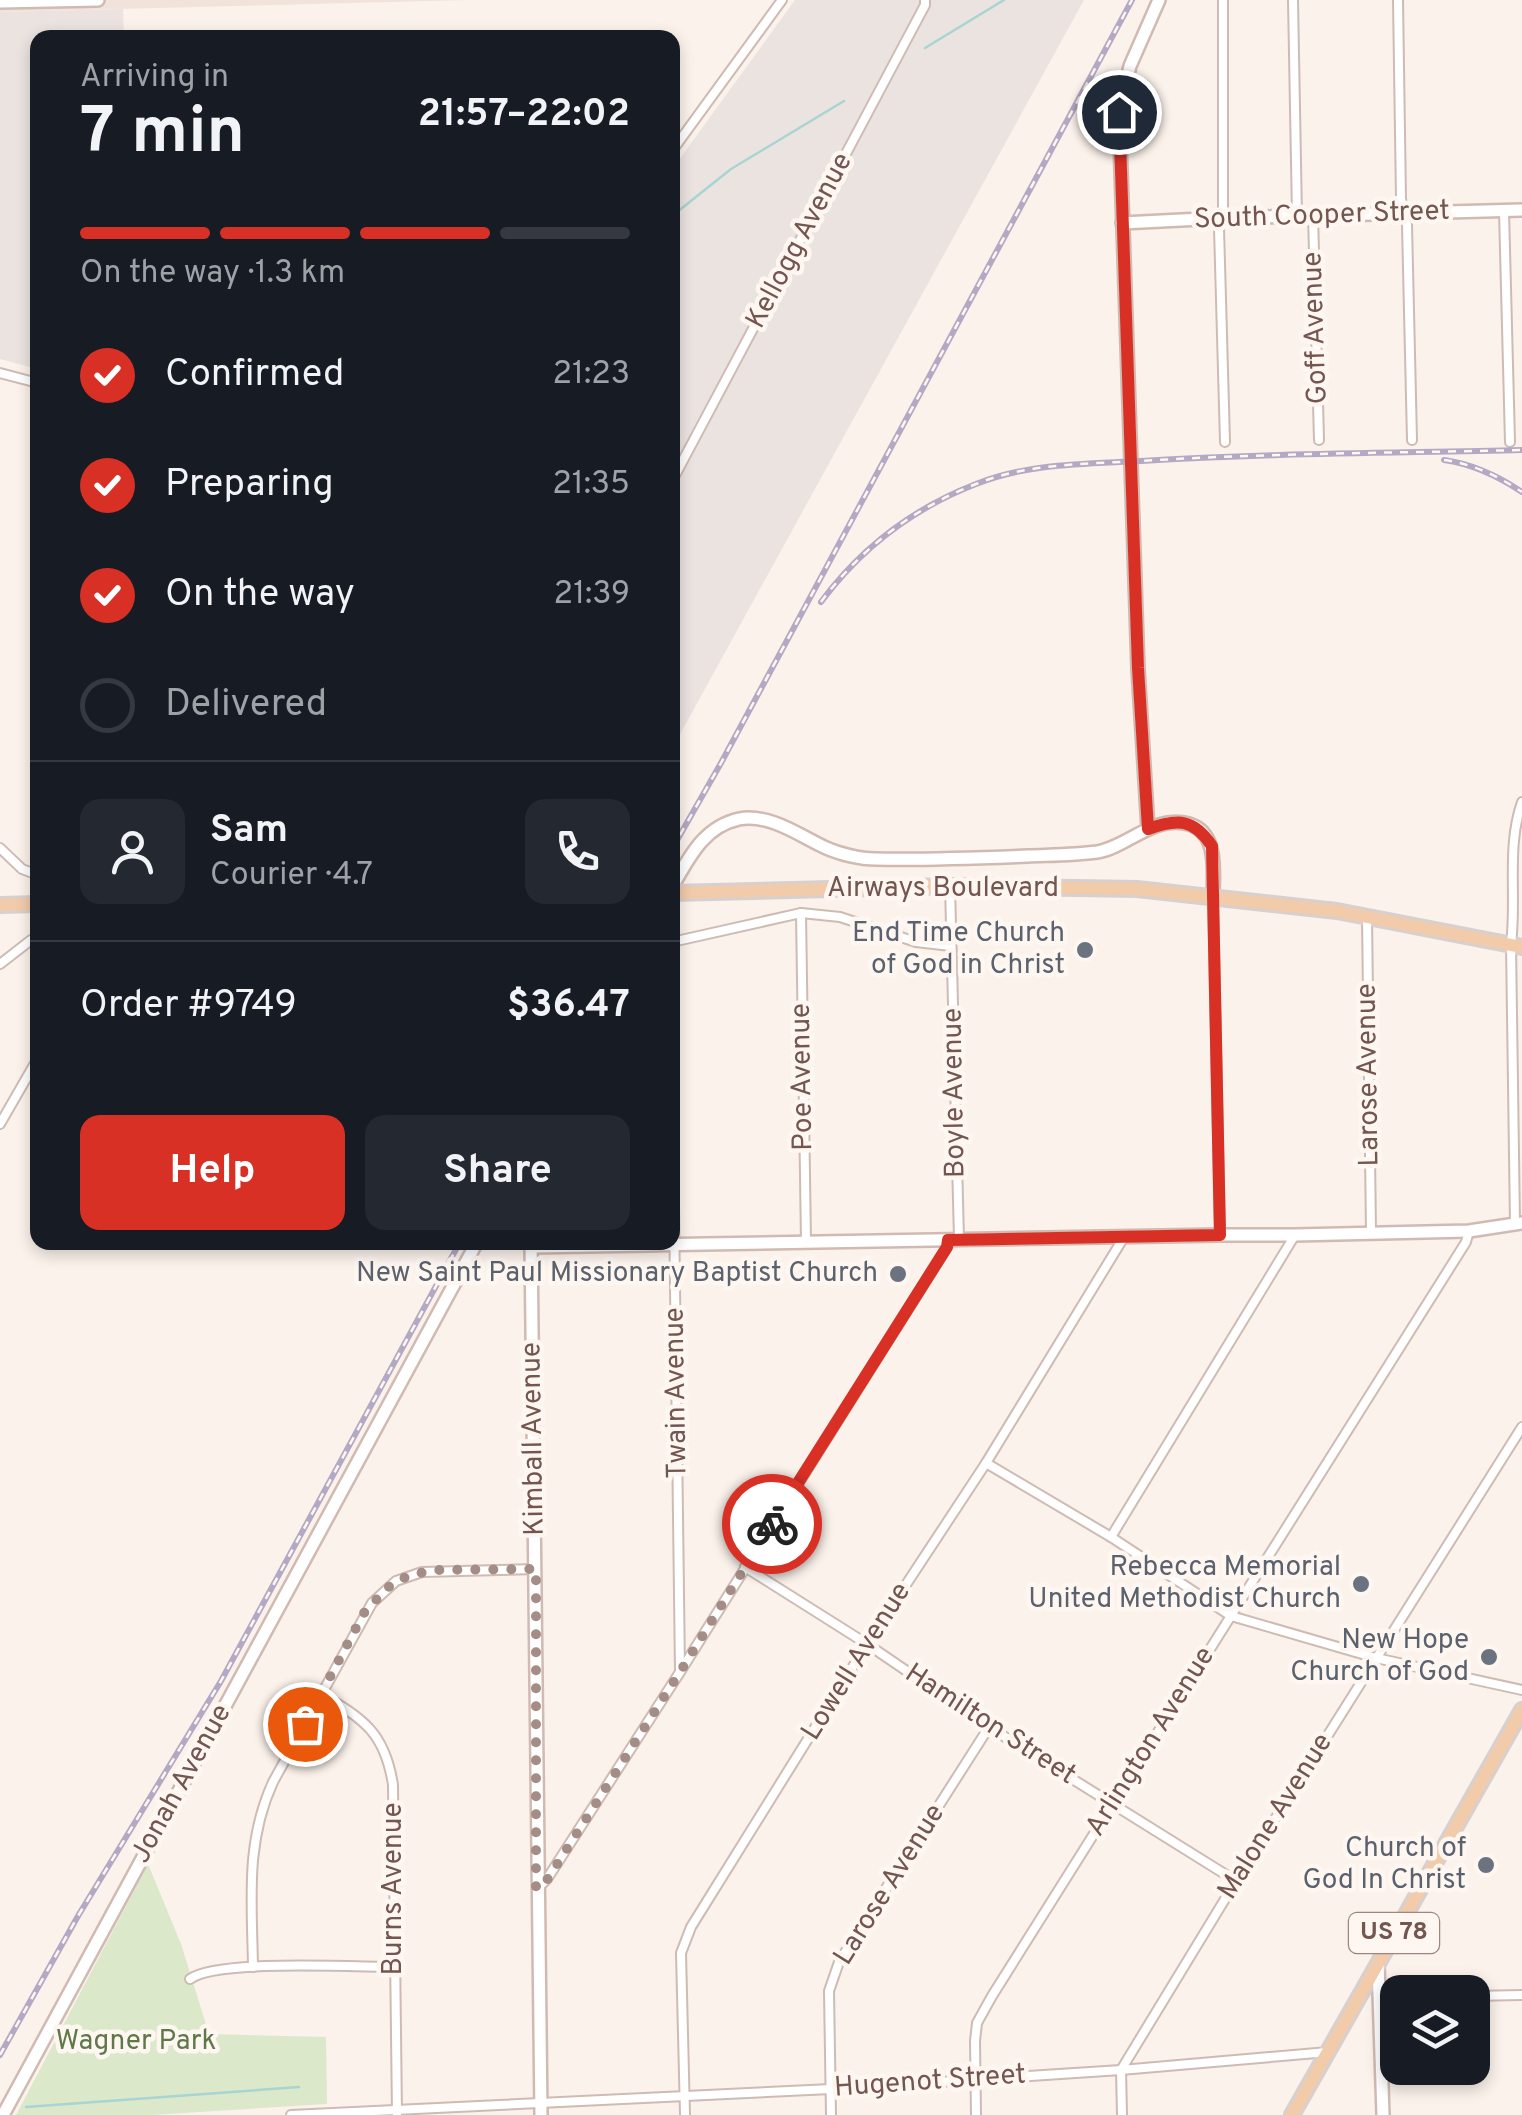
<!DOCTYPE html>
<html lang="en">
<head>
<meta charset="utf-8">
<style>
	:root { --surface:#171b24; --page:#242831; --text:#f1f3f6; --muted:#9ea1a6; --line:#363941; --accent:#d93025 }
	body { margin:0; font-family:Overpass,sans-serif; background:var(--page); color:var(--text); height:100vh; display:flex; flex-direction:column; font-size:38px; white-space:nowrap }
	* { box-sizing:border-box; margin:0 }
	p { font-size:32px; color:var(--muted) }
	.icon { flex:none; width:55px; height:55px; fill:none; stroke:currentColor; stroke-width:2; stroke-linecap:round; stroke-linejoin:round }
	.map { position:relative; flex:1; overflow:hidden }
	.details { position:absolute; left:30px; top:30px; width:650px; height:1220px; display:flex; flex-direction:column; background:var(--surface); border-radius:20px; box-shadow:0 5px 15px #0003 }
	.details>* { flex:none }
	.fabs { position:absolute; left:1380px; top:1975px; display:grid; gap:20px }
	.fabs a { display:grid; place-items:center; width:110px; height:110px; border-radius:20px; background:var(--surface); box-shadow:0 5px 15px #0003; font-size:50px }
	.pin { position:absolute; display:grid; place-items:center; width:85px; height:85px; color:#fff; margin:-42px; border:5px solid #fff; border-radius:50%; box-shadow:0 2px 10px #0007 }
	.courier { position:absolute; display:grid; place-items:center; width:100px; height:100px; margin:-50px; border:8px solid #d93025; border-radius:50%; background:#fff; color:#222; box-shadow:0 2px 12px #0007 }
	.headline em { font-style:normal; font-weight:700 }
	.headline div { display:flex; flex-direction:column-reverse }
	.headline { display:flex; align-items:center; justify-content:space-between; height:170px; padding:0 50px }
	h1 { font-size:65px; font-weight:700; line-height:75px }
	.bar { display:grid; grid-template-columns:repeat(4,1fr); gap:15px 10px; align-content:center; height:120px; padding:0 50px }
	.bar i { height:12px; border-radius:8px; background:var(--line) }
	.bar .current { background:var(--accent) }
	.bar p { grid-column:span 4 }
	.line { display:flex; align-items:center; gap:25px; padding:0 50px; border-top:2px solid var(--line) }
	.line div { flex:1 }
	.round { display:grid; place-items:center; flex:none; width:105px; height:105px; border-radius:20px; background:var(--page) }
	ol { padding:0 50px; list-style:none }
	li { display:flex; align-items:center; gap:30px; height:110px }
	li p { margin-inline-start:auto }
	li .icon { padding:10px; border-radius:50%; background:var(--accent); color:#fff; stroke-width:4 }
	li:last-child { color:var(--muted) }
	li i { width:55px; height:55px; border:5px solid var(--line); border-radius:50% }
	.primary-button { display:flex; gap:20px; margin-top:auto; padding:20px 50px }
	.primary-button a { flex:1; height:115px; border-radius:20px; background:var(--accent); color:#fff; font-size:40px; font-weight:700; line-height:115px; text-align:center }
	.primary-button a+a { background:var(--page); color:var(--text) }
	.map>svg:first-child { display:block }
</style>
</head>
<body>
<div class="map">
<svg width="1522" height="2115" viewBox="0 0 1522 2115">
	<rect width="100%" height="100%" fill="#fbf2eb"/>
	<path fill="#f2e3da" d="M0,0H467L0,12Z"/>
	<g fill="#ebe3e0">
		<path d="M795,0H1084L673,747V168Z"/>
		<path d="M123,9L124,37L38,38L37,369L0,359V12Z"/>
	</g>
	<path fill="#dbe8ca" d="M148,1864L181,1944L209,2034L326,2037L327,2104L152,2115H16Z"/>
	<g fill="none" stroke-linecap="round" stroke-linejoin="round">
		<g stroke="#a8d4d3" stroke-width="2.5">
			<path d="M925,48L1004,0"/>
			<path d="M672,216L731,169L844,101"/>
			<path d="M26,2107L299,2087"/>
		</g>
		<g stroke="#cebbb4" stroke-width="12">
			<g id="street">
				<path d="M1223,0V207L1219,228L1225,442"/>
				<path d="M1293,0L1297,216"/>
				<path d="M1398,0L1401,199L1407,225L1412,440"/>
				<path d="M672,151L782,0"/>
				<path d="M1504,211L1510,442"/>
				<path d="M1313,215L1319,440"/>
				<path d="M0,373L38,383"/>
				<path d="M672,481L925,5V0"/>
				<path d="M0,848L22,869L38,875"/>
				<path d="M950,886L959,1239"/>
				<path d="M1213,897L1220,1235"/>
				<path d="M801,913L806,1241"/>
				<path d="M1367,917L1371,1232"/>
				<path d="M672,942L801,913L840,917L916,942L951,946"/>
				<path d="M0,964L31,940L38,939"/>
				<path d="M672,1055L680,1670"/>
				<path d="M0,1124L38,1058"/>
				<path d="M1515,1224L1511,944C1517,898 1506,847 1522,802"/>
				<path d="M986,1463L1111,1537L1231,1616L1376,1658L1522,1690"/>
				<path d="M1111,1537L1295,1235"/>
				<path d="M745,1567L867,1644L989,1727L1236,1881"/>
				<path d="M321,1694C364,1719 385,1733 393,1785L397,2115"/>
				<path d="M540,1886L547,1879L680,1672L947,1247L949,1240"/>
				<path d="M253,1967C252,1901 245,1843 273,1782L372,1603L396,1581L422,1572L536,1569"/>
				<path d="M190,1979C216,1959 356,1967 395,1967"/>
				<path d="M1472,1996L1522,1995"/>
				<path d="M1380,1997H1398"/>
				<path d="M291,2115L831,2089L1121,2070L1328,2052"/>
				<path d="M685,2115L681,1953L691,1927L867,1644L986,1463L1124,1237"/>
				<path d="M831,2115L829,1991L839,1962L989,1727"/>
				<path d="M976,2115L975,2041L977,2023L992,1996L1466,1242L1469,1231"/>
				<path d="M1122,2115L1121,2070L1236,1881L1522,1427"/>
			</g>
		</g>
		<g stroke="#d1bab2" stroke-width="16">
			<g id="secondary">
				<path d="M0,2L98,0"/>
				<path d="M1122,223L1221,218L1522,210"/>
				<path d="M1148,829L1138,669L1119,112L1130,66L1159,0"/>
				<path d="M672,887C689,858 703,827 739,819C768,813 799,835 824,847C839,854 860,859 876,859C926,860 978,858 1028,856C1051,855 1074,855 1097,852C1128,847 1154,814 1189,824C1219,833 1213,872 1213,897"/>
				<path d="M531,1242L541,2115"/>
				<path d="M531,1247L1220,1235H1295L1469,1231L1522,1223"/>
				<path d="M1378,1963L1383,2115"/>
				<path d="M3,2115L477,1242"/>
			</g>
		</g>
		<g stroke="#d8d0ce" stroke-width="18">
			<g id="primary">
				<path d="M672,893L950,886L1137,889L1337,911L1522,947"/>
				<path d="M0,905L38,904"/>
				<path d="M1292,2115L1522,1710"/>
			</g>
		</g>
		<use href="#street" stroke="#fff" stroke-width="8"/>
		<use href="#secondary" stroke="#fff" stroke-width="11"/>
		<use href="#primary" stroke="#f2cbab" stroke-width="12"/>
		<g stroke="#b3a9c4" stroke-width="6">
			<g id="rail">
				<path d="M1444,460C1473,464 1498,476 1522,492"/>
				<path d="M821,602C861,548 914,508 976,484C1028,463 1087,464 1141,461C1268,453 1395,453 1522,450"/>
				<path d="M672,849L721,763L1132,0"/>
				<path d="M0,2055L78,1916L221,1681L460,1242"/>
			</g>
		</g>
		<use href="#rail" stroke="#fef7f1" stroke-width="2.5" stroke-dasharray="8" stroke-linecap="butt"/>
	</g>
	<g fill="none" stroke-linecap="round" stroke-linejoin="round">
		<path stroke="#a38d86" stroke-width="10" stroke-dasharray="0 18" d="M305,1724L364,1613L387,1588L409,1575L437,1570L536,1569V1889L547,1880L680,1672L772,1524"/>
		<path stroke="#d93025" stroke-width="12" d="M772,1524L947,1247L948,1240L1220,1235L1212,846C1194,819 1178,818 1148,829L1138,668L1119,112"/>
	</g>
	<g fill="#6b7280" stroke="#fef7f1" stroke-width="4">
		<circle cx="1085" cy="950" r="10"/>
		<circle cx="898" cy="1274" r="10"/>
		<circle cx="1361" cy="1584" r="10"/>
		<circle cx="1489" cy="1657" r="10"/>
		<circle cx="1486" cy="1865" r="10"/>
	</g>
	<g text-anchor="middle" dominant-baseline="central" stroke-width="9" stroke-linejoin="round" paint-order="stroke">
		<rect fill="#fef7f1" stroke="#9d8680" stroke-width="2.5" x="1349" y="1913" width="90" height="40" rx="8"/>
		<g font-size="25" font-weight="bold" fill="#745650">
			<text x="1394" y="1933">US 78</text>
		</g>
		<g font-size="28" fill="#745650" stroke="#fef7f1">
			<text transform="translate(1322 216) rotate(-2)">South Cooper Street</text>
			<text transform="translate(800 241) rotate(-62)">Kellogg Avenue</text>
			<text transform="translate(1316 328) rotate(-92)">Goff Avenue</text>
			<text x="943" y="889">Airways Boulevard</text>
			<text transform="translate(1369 1075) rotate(-91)">Larose Avenue</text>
			<text transform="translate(803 1077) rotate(-91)">Poe Avenue</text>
			<text transform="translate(955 1093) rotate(-91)">Boyle Avenue</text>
			<text transform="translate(677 1393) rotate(-91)">Twain Avenue</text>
			<text transform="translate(534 1439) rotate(-91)">Kimball Avenue</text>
			<text transform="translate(857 1662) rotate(-58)">Lowell Avenue</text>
			<text transform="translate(990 1725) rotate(33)">Hamilton Street</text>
			<text transform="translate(1151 1742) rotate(-58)">Arlington Avenue</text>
			<text transform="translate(182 1784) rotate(-61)">Jonah Avenue</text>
			<text transform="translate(1276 1817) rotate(-58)">Malone Avenue</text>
			<text transform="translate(890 1885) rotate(-58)">Larose Avenue</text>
			<text transform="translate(394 1889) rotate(-90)">Burns Avenue</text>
			<text transform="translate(930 2082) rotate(-4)">Hugenot Street</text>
		</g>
		<g font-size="28" fill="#5b616d" stroke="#fef7f1" text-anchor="end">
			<text x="1065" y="934">End Time Church<tspan x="1065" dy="32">of God in Christ</tspan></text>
			<text x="878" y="1274">New Saint Paul Missionary Baptist Church</text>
			<text x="1341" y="1568">Rebecca Memorial<tspan x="1341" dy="32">United Methodist Church</tspan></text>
			<text x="1469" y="1641">New Hope<tspan x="1469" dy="32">Church of God</tspan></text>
			<text x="1466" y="1849">Church of<tspan x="1466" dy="32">God In Christ</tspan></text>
		</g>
		<g font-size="28" fill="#5f7849" stroke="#fef7f1">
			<text x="136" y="2042">Wagner Park</text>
		</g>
	</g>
</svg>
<div class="fabs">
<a><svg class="icon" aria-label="layers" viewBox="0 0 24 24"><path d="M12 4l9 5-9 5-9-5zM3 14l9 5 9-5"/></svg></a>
</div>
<div class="pin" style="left:305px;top:1724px;background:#ea580c"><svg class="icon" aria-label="bag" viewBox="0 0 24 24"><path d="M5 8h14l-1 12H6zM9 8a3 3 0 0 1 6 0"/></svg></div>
<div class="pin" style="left:1119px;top:112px;background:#1f2937"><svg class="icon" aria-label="home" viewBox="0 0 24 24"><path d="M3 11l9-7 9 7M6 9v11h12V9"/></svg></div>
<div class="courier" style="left:772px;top:1524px"><svg class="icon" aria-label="bike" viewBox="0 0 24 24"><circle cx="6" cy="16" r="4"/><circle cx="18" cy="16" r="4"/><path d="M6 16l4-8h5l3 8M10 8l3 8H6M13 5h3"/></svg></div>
<section class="details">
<div class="headline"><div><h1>7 min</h1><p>Arriving in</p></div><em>21:57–22:02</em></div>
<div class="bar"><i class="current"></i><i class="current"></i><i class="current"></i><i></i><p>On the way · 1.3 km</p></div>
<ol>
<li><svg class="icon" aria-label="check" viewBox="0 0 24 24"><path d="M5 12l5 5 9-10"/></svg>Confirmed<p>21:23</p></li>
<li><svg class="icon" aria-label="check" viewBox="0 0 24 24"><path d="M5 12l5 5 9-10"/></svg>Preparing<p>21:35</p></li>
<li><svg class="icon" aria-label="check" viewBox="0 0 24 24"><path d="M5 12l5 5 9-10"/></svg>On the way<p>21:39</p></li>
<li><i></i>Delivered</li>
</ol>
<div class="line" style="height:180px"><a class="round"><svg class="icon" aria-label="person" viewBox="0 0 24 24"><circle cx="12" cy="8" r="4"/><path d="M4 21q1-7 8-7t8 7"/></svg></a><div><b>Sam</b><p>Courier · 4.7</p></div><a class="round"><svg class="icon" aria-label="phone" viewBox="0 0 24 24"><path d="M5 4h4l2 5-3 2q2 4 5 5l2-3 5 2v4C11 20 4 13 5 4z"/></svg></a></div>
<div class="line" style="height:130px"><div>Order #9749</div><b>$36.47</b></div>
<div class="primary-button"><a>Help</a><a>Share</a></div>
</section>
</div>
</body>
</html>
